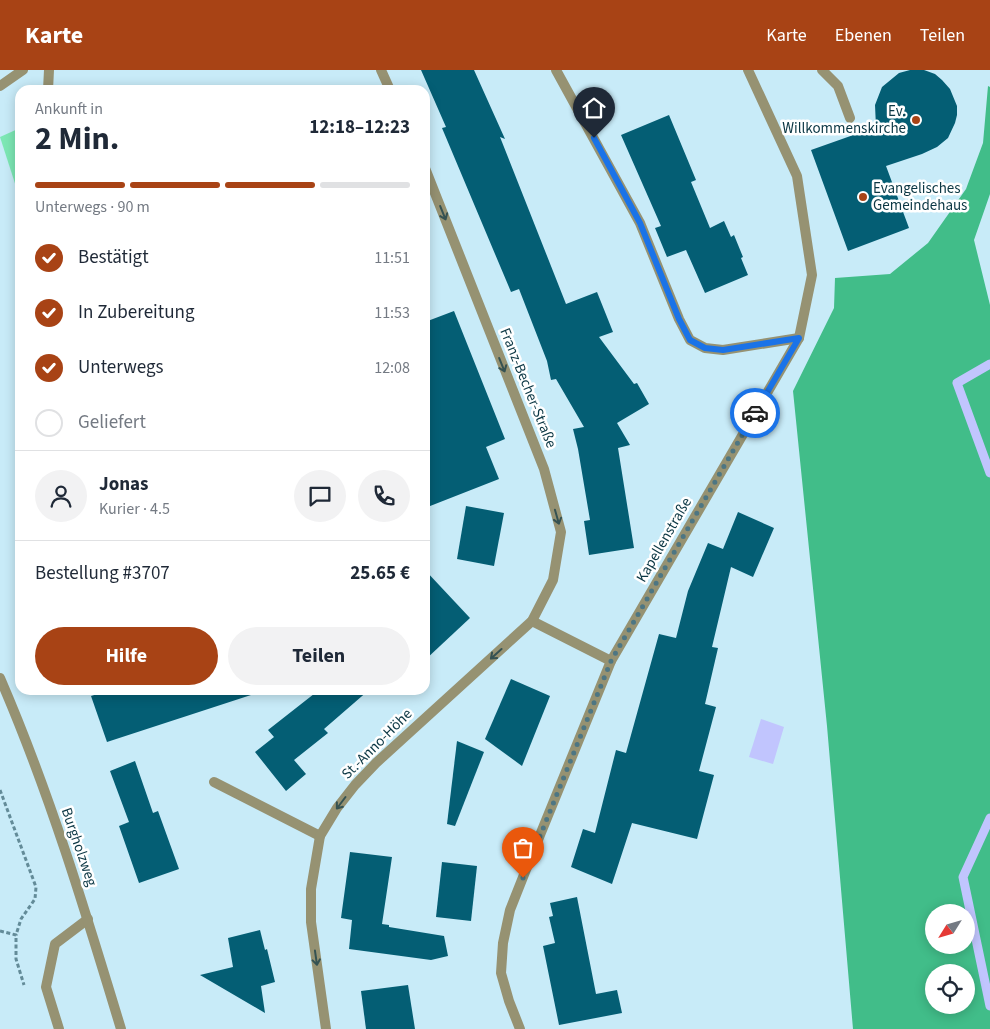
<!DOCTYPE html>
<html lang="de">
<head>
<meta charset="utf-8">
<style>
	:root { --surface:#fff; --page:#f2f2f3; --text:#1f2937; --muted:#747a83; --line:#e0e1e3; --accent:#a84315 }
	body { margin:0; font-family:"Source Sans 3",sans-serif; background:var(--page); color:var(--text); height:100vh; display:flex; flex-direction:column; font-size:19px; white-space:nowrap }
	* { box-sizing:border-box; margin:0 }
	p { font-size:16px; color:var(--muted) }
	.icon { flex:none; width:28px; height:28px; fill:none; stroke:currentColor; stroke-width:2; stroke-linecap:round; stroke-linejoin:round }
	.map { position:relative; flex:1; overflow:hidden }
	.sheet { position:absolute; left:15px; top:15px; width:415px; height:610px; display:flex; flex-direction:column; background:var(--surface); border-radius:15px; box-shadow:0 2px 12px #0003 }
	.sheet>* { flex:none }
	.needle { width:32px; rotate:233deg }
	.controls { position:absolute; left:925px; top:834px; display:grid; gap:10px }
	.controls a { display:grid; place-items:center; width:50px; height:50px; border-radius:50%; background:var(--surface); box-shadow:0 2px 12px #0003; font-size:25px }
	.pin { position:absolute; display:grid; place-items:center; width:42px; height:42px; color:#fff; margin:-51px -21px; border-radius:50% 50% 50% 0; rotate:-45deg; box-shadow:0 0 5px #0007 }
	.pin .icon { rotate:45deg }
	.courier { position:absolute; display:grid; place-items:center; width:50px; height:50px; margin:-25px; border:4px solid #1a73e8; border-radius:50%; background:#fff; color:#222; box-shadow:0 1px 6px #0007 }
	.summary em { font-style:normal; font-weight:700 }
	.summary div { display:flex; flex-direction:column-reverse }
	.summary { display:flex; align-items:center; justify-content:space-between; height:85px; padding:0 20px }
	h1 { font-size:32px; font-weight:700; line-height:38px }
	.bar { display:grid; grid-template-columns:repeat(4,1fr); gap:8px 5px; align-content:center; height:60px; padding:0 20px }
	.bar i { height:6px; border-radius:4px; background:var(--line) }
	.bar .on { background:var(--accent) }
	.bar p { grid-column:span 4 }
	.line { display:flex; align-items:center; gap:12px; padding:0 20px; border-top:1px solid var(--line) }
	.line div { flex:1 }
	.round { display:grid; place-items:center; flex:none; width:52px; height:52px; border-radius:26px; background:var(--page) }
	ol { padding:0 20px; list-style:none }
	li { display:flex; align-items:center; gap:15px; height:55px }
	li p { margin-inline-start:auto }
	li .icon { padding:5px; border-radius:50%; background:var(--accent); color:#fff; stroke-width:4 }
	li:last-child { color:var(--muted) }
	li i { width:28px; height:28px; border:2px solid var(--line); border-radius:50% }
	.primary-button { display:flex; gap:10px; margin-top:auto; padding:10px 20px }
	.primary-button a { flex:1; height:58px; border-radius:30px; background:var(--accent); color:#fff; font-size:20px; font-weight:700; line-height:58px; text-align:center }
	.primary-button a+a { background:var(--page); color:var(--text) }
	header { display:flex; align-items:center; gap:30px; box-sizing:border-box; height:70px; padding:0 25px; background:var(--accent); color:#fff }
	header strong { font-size:24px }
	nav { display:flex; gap:28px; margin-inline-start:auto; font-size:18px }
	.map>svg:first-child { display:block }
</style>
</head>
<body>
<header>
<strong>Karte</strong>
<nav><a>Karte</a><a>Ebenen</a><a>Teilen</a></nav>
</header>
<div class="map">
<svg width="990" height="959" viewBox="0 0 990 959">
	<rect width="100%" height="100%" fill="#c8ebf8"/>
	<path fill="#7ce7b4" d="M20,58V129L0,67Z"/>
	<path fill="#41bd89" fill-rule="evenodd" d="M988,16L990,17V124L974,170L990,235V959H853L827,656L793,321L834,238L835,208L890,204L928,173L966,119L983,73ZM934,842H966V875H934ZM934,902H966V935H934Z"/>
	<path fill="#c1c5fe" d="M761,649L784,657L773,694L749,687Z"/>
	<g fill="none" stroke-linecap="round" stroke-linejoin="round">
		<g stroke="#c1c5fe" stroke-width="9">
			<path d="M990,294L957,313L990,403"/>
			<path d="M990,748L963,807L990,936"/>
		</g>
	</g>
	<g fill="#045e74">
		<path d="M421,0H474L505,69L500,67L566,234L597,222L613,262L599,267L634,314L637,313L649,334L617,353L630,375L618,378L634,478L589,485L584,451L590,450L578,379L573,359L584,357L556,309L551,310L547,291L519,219L511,222L442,58L446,57Z"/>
		<path d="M910,0H924L935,4L942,10L950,19L957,36V45L955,53L948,68L937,77L922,84L886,96L909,158L848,181L811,80L876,57L875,35L882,17L899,3Z"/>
		<path d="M669,45L696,110L691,112L710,158L724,151L731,167L734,165L743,187L741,188L748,205L705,223L686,180L667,187L655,158L661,156L621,65Z"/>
		<path d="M454,241L505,369L486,377L499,409L425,438V252Z"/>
		<path d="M466,436L504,443L494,496L457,489Z"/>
		<path d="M738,442L774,458L753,507L731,497L712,577L718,578L705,634L716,637L699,701L714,705L697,769L632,753L612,814L571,797L583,759L595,763L616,680L626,683L659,564L676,568L688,521L708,473L723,479Z"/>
		<path d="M425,500L470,548L425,590Z"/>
		<path d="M511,609L550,626L522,696L485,669Z"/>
		<path d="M110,620H250L251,625L107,672L91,626Z"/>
		<path d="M319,620H369L324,659L328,663L294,690L306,704L286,721L255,682L274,667L268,660Z"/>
		<path d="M457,671L484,682L455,756L447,754Z"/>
		<path d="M135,691L153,743L158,741L179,799L139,813L119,756L129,752L110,701Z"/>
		<path d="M350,782L392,787L382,854L389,855V857L444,866L448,886L431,890L349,879L352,850L341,848Z"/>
		<path d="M442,792L477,796L471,851L436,847Z"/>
		<path d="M577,827L596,924L617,920L622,943L559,955L543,876L555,873L549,847L553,846L550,833Z"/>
		<path d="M260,860L265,880L267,879L275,912L261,916L265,943L200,905L233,897L228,868Z"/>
		<path d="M408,915L415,959H366L361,921Z"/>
	</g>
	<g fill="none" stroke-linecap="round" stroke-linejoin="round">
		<g stroke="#638b98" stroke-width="3" stroke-dasharray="4 2.5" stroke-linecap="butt">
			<path d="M0,720L36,817L35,829L21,849L16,865"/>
			<path d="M0,861L16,865V889L24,915"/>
		</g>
		<g stroke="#969272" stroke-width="10">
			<path d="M822,0L838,16L850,48"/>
			<path d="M48,20L49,0"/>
			<path d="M59,959L46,917L55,874L88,849"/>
		</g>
		<g stroke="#969272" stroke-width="10">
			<path d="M381,0L390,20"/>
			<path d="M556,0L640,153L679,249L690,270L705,278L723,280L799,268"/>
			<path d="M0,16L23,0"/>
			<path d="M532,551L611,591"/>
			<path d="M0,608C49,721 85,840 121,959"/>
			<path d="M214,712L320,766"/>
			<path d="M326,959L311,852V819L320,766L337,738L355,715L376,693L532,551L553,510L561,462L544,399L425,98"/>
			<path d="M520,959L509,931L501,903L503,873L510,840L529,792L611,591L799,268L812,205L797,106L748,0"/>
		</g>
	</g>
	<defs><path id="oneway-shaft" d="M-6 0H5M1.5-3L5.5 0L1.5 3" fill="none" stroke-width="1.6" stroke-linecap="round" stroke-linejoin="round" transform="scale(1.25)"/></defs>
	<g stroke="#355252">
		<use href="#oneway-shaft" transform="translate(443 143) rotate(68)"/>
		<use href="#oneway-shaft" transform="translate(502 295) rotate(68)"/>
		<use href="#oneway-shaft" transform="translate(557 447) rotate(74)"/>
		<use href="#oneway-shaft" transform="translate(496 584) rotate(138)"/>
		<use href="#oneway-shaft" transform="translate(341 733) rotate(127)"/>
		<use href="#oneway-shaft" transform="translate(316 888) rotate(82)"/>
	</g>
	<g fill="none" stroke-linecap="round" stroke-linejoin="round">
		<path stroke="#4d7683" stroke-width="5" stroke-dasharray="0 9" d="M523,808L611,591L755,343"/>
		<path stroke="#1a73e8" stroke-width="6" d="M594,68L640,153L679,249L690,270L705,278L723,280L799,268L755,343"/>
	</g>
	<g fill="#a84315" stroke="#fff" stroke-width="2">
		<circle cx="916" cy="50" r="5"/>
		<circle cx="863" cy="127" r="5"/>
	</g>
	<g text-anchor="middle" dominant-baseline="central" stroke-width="5" stroke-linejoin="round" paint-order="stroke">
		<g font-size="15" fill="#0b3744" stroke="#fff" text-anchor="end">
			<text x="906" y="41">Ev.<tspan x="906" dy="17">Willkommenskirche</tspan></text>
			<text x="873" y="118" text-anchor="start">Evangelisches<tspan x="873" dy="17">Gemeindehaus</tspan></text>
		</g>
		<g font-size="15" fill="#0b3744" stroke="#fff">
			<text transform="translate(528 318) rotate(68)">Franz-Becher-Straße</text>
			<text transform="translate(664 470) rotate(-60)">Kapellenstraße</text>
			<text transform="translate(377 674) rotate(-45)">St.-Anno-Höhe</text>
			<text transform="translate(79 777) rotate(71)">Burgholzweg</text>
		</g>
	</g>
</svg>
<div class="controls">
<a><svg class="needle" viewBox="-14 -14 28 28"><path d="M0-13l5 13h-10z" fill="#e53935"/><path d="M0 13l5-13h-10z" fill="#747a83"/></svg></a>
<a><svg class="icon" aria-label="locate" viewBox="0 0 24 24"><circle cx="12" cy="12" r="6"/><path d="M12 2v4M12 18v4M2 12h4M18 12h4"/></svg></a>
</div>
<div class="pin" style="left:523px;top:808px;background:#ea580c"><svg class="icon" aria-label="bag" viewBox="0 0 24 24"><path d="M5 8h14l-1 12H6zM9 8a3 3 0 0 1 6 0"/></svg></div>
<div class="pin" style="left:594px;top:68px;background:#1f2937"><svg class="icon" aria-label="home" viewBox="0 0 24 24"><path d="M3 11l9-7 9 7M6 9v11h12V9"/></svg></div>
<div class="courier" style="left:755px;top:343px"><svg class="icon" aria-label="car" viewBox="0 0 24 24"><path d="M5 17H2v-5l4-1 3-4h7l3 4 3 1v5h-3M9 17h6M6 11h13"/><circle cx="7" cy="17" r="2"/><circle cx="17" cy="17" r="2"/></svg></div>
<section class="sheet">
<div class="summary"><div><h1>2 Min.</h1><p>Ankunft in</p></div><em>12:18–12:23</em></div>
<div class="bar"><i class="on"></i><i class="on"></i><i class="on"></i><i></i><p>Unterwegs · 90 m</p></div>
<ol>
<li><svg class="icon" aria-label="check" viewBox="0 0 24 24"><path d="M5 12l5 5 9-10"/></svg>Bestätigt<p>11:51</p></li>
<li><svg class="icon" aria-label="check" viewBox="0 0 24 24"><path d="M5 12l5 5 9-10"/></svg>In Zubereitung<p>11:53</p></li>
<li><svg class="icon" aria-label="check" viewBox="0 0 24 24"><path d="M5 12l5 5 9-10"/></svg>Unterwegs<p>12:08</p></li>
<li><i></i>Geliefert</li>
</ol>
<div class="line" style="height:90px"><a class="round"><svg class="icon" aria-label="person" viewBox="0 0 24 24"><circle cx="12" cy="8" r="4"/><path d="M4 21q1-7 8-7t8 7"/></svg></a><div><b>Jonas</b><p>Kurier · 4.5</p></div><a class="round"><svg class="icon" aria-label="chat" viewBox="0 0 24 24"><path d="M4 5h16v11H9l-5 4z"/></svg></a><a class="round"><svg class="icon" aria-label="phone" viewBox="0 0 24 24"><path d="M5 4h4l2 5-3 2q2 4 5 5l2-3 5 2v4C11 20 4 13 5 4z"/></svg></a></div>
<div class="line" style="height:65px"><div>Bestellung #3707</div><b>25.65 €</b></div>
<div class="primary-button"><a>Hilfe</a><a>Teilen</a></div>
</section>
</div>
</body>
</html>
